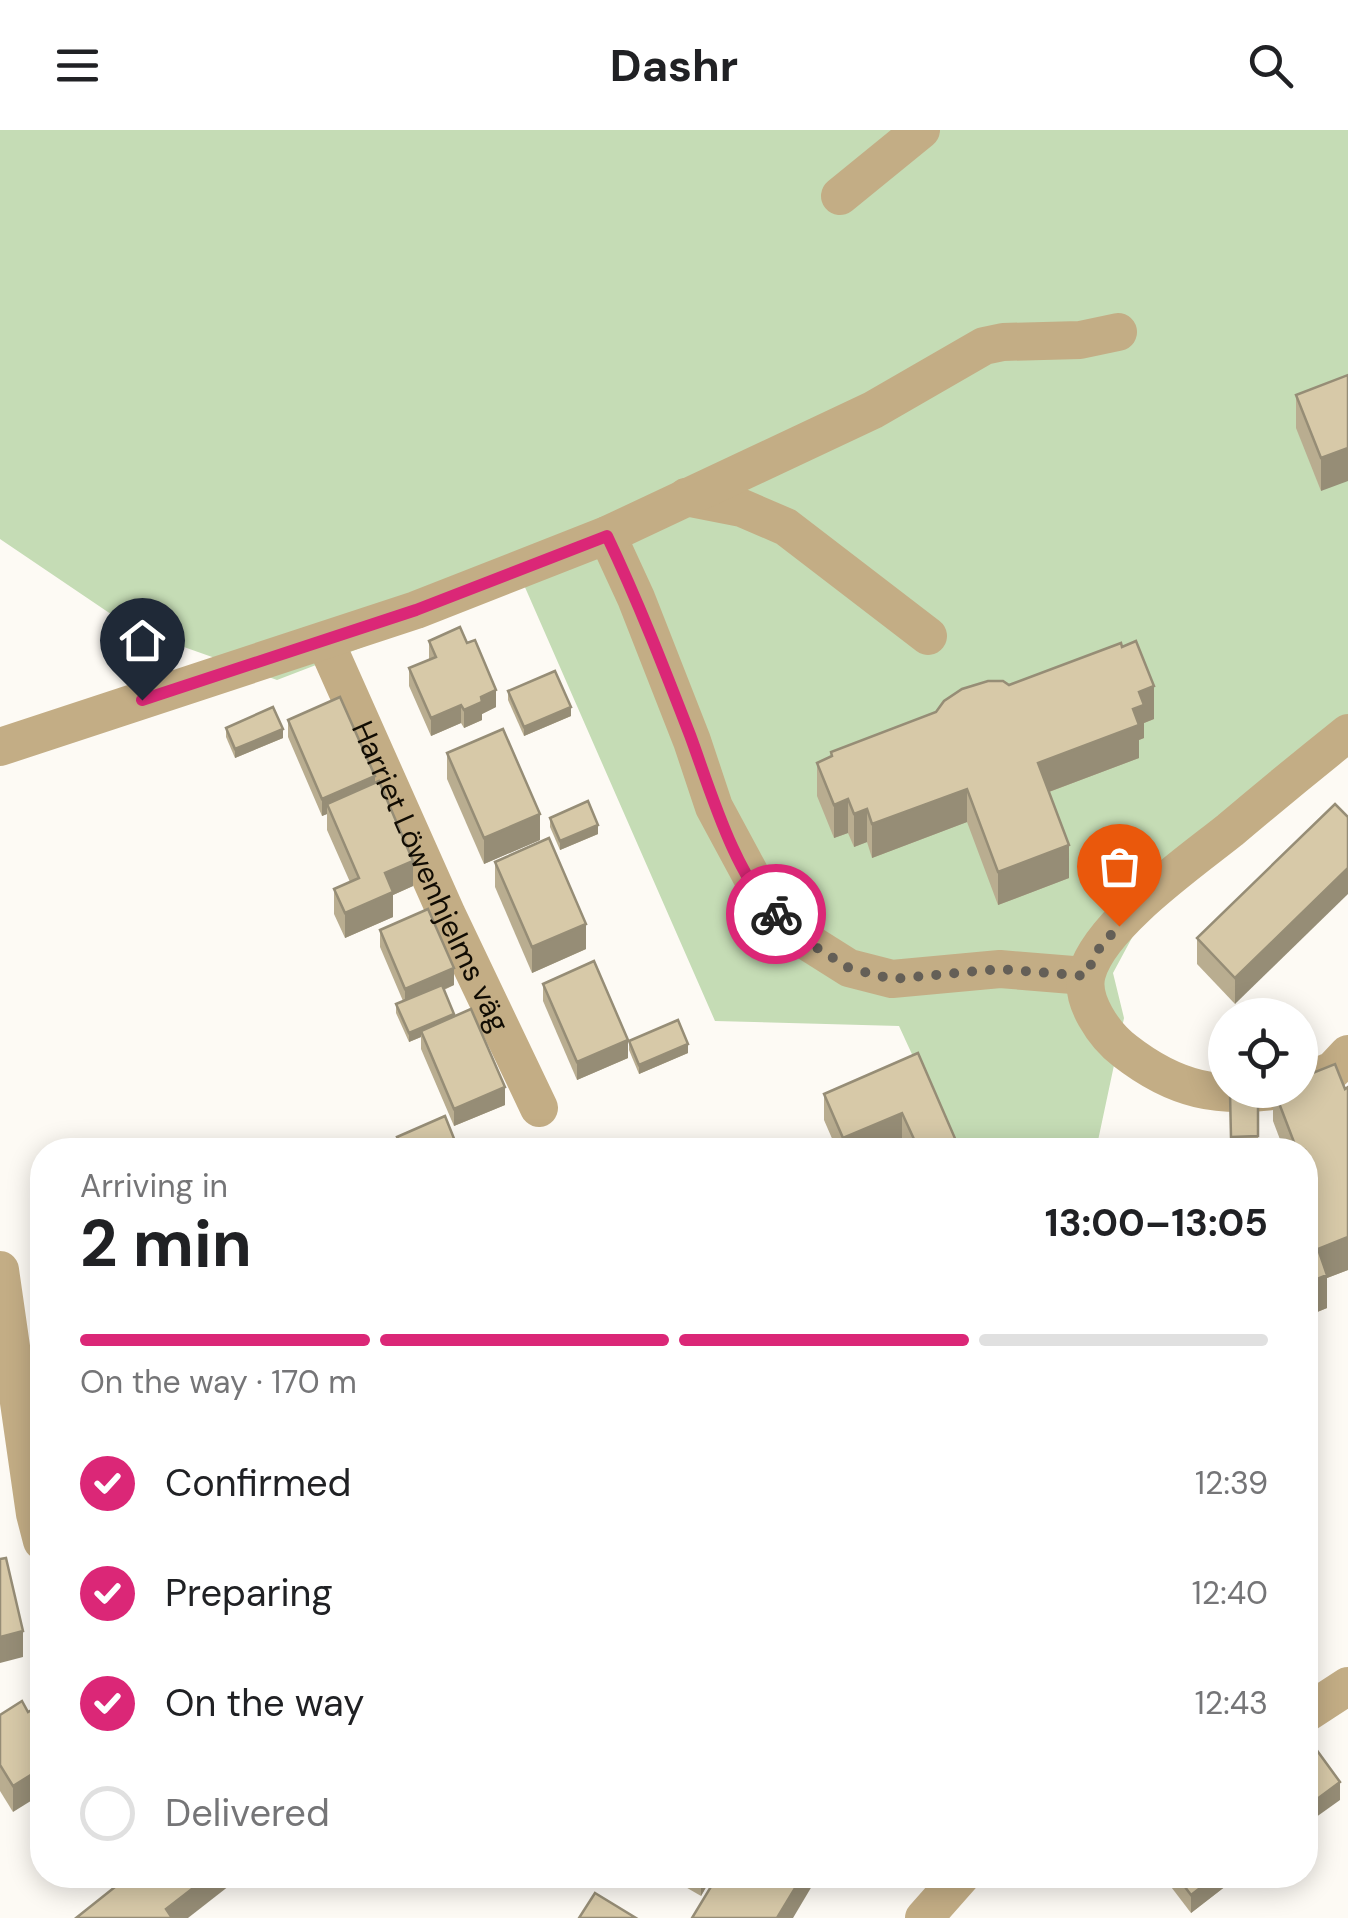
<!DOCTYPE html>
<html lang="en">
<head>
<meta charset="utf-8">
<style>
	:root { --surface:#fff; --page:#f2f2f2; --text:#202124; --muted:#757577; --line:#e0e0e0; --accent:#db2777 }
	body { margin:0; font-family:"DM Sans",sans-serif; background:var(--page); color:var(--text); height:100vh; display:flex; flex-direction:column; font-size:38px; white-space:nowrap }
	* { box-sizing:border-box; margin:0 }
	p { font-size:32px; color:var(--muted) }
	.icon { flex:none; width:55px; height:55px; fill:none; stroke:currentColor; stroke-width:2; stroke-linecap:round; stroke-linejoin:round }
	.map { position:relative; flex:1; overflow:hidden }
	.side { position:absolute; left:30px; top:1008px; width:1288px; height:750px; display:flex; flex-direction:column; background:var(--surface); border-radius:40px; box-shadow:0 5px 25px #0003 }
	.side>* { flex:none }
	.controls { position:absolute; left:1208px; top:868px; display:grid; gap:20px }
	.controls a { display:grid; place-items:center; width:110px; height:110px; border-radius:50%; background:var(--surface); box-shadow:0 5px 25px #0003; font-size:50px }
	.pin { position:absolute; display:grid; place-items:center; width:85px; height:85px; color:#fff; margin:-102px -42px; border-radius:50% 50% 50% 0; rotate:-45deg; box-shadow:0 0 10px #0007 }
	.pin .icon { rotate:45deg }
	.courier { position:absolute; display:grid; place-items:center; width:100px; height:100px; margin:-50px; border:8px solid #db2777; border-radius:50%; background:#fff; color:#222; box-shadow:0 2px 12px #0007 }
	.summary em { font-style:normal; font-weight:700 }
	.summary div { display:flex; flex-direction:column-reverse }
	.summary { display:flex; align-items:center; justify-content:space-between; height:170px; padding:0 50px }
	h1 { font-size:65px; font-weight:700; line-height:75px }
	.bar { display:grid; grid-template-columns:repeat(4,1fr); gap:15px 10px; align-content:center; height:120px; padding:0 50px }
	.bar i { height:12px; border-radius:8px; background:var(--line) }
	.bar .active { background:var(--accent) }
	.bar p { grid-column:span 4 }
	ol { padding:0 50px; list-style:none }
	li { display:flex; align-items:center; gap:30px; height:110px }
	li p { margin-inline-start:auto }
	li .icon { padding:10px; border-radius:50%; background:var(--accent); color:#fff; stroke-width:4 }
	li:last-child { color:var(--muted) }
	li i { width:55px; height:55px; border:5px solid var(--line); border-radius:50% }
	header { display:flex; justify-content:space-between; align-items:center; height:130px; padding:0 50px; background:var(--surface); font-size:45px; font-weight:700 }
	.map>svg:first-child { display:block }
</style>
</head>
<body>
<header><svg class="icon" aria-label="menu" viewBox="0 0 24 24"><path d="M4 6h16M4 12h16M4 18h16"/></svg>Dashr<svg class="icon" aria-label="search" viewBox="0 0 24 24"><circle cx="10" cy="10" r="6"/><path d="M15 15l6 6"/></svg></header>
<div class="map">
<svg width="1348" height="1788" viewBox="0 0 1348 1788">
	<rect width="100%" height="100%" fill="#fdfaf4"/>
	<path fill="#c5dcb5" d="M0,0H1348V625L1141,791L1113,843L1124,888L1096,1020H956L899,896L715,891L524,455L277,550L133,499L0,409Z"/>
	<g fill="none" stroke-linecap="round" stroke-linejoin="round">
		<g stroke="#c3ad85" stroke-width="38">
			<path d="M840,66L921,0"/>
			<path d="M686,367L742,378L786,397L928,506"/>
			<path d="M607,405L636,468L692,611L714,677L769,779L803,809L849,838L892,849L1000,839L1085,846"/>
			<path id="s1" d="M325,511L447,785L539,978"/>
			<path d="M0,617L416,480L607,405L873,280L984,216L1003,212L1080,210L1118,202"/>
			<path d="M1300,954L1333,940L1348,924"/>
			<path d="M1280,960C1218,969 1175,960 1125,921C1105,906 1079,870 1087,843C1101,794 1190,732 1230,700C1269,667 1308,635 1348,603"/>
			<path d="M0,1140L35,1384L42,1411"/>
			<path d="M1305,1584L1348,1556"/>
			<path d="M924,1788L962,1745"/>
		</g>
	</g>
	<g fill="#b9ad90">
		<path d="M1348,245L1321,361L1296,298V265Z"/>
		<path d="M429,511L496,577L482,584V590L464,598L461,593L431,606L409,556V538L429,530Z"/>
		<path d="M1009,555L1154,589L1144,593V608L1139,610V628L1049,662L1069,748L998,775L967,692L872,728L867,712L854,717L848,703L834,708L817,666V633L831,627V622Z"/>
		<path d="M508,561L571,586L524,606L508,570Z"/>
		<path d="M288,590L375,653L413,756L393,765V787L345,808L334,784V759L350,752L327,700V684L322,686L288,607Z"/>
		<path d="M226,598L283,608L235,628L226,607Z"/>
		<path d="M447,623L540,710L484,734L447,649Z"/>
		<path d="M1335,674L1235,874L1197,834V808Z"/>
		<path d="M550,688L598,704L560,720L550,697Z"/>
		<path d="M495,732L586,819L532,843L495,757Z"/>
		<path d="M380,800L454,855L444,860L454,886L505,975L454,996L421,919V907L409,912L396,883V874L403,871L380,817Z"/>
		<path d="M543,854L628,928L577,950L543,871Z"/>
		<path d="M629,911L688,923L639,944L629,920Z"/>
		<path d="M918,923L957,1020H908L902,1008L876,1020H837L824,990V964Z"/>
		<path d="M1348,957V1140L1327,1148V1178L1305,1187V1020H1284L1273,991V960Z"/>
		<path d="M1230,963H1258V1015L1231,1016Z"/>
		<path d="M28,1582L13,1682L0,1661V1585Z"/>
		<path d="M665,1745H713L701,1766Z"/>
		<path d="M1162,1745H1240L1191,1783Z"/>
	</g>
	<g fill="#968d76">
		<path d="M1348,318V351L1321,361V328Z"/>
		<path d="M1154,556V589L1144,593V608L1139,610V628L1038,666V633L1133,579L1139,562Z"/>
		<path d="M496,560V577L482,584V590L464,598V580L481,567Z"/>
		<path d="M461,575V593L431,606V588Z"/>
		<path d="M571,577V586L524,606V597Z"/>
		<path d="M283,599V608L235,628V619Z"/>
		<path d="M375,646V664L327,674V684L322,686V669Z"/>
		<path d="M967,659V692L872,728V694Z"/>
		<path d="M848,669V703L834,708V675Z"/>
		<path d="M867,679V712L854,717V684Z"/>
		<path d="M540,684V710L484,734V708Z"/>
		<path d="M598,695V704L560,720V711Z"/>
		<path d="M1069,715V748L998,775V742Z"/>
		<path d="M413,731V756L393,765V787L345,808V783L385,743Z"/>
		<path d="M1348,738V764L1235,874V848Z"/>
		<path d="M586,794V819L532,843V817Z"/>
		<path d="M454,838V855L405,876V859Z"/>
		<path d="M454,884V893L421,901V907L409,912V903Z"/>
		<path d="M628,910V928L577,950V932Z"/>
		<path d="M688,914V923L639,944V935Z"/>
		<path d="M505,957V975L454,996V979Z"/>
		<path d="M902,983V1008L876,1020H843V1008Z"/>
		<path d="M455,1011V1019L434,1020Z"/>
		<path d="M957,1013V1020H940Z"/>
		<path d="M1348,1107V1140L1327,1148V1178L1305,1187V1154L1318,1119Z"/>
		<path d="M23,1501V1527L0,1533V1507Z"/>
		<path d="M42,1638V1664L13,1682V1656Z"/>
		<path d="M1340,1652V1670L1305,1695V1678Z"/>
		<path d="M210,1745H243L188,1788H166V1779Z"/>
		<path d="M701,1745H713L701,1766Z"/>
		<path d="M803,1745H815V1751L793,1788H777Z"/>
		<path d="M1217,1745H1240L1191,1783V1765Z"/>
	</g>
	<g fill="#d7c9a8" stroke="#968d76" stroke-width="2.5">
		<path d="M1348,245V318L1321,328L1296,265Z"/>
		<path d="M460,497L467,513L475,510L496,560L481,567L482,572L464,580L461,575L431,588L409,538L436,527L429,511Z"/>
		<path d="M1136,511L1154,556L1139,562L1144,575L1133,579L1139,595L1038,633L1069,715L998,742L967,659L872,694L867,679L854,684L848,669L834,675L817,633L832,626L831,622L936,582L944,571L962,559L988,551H1003L1009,555L1121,513L1122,517Z"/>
		<path d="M555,541L571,577L524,597L508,561Z"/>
		<path d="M340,567L375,646L322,669L288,590Z"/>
		<path d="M273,577L283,599L235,619L226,598Z"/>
		<path d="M503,599L540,684L484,708L447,623Z"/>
		<path d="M379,651L413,731L385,743L393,762L345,783L334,759L359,748L327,674Z"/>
		<path d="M588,671L598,695L560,711L550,688Z"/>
		<path d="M1335,674L1348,687V738L1235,848L1197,808Z"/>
		<path d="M549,708L586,794L532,817L495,732Z"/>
		<path d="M428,779L454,838L405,859L380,800Z"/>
		<path d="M594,831L628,910L577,932L543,854Z"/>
		<path d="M442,855L454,884L409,903L396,874Z"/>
		<path d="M471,879L505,957L454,979L421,901Z"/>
		<path d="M678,890L688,914L639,935L629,911Z"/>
		<path d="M918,923L957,1013L940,1020H919L902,983L843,1008L824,964Z"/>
		<path d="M1335,934L1345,959L1348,957V1107L1318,1119L1327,1145L1305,1154V1046L1306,1045L1305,1041V1020H1297L1274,960H1300V948Z"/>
		<path d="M1230,963H1258V1006L1231,1007Z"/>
		<path d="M445,986L455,1011L434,1020H403L397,1007Z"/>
		<path d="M6,1428L23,1501L0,1507V1429Z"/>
		<path d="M22,1571L28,1582L42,1574V1638L13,1656L0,1635V1585Z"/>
		<path d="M1305,1604L1340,1652L1305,1678Z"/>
		<path d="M130,1745H210L166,1779L172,1788H76Z"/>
		<path d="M718,1745H803L777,1788H692Z"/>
		<path d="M1176,1745H1217L1191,1765Z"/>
		<path d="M595,1763L636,1788H579Z"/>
	</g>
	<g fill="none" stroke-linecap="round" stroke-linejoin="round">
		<path stroke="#645f57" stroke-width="10" stroke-dasharray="0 18" d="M776,784L803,809L849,838L892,849L1000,839L1085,846L1100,817L1119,796"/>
		<path stroke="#db2777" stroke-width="12" d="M142,570L416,480L607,406C638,471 664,538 690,605C709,656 735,747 776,784"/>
	</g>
	<g text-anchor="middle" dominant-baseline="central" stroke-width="10" stroke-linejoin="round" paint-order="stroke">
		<g font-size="30" fill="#110c03" stroke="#fff">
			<text stroke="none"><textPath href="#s1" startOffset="258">Harriet Löwenhjelms väg</textPath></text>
		</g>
	</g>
</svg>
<div class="controls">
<a><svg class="icon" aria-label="locate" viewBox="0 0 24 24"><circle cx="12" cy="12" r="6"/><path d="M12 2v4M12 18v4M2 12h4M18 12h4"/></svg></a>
</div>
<div class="pin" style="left:1119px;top:796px;background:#ea580c"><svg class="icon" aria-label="bag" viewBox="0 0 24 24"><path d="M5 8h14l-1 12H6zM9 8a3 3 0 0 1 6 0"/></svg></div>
<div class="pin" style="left:142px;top:570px;background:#1f2937"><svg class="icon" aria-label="home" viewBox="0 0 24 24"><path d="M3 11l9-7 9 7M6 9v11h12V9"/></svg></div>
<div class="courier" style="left:776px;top:784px"><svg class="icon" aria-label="bike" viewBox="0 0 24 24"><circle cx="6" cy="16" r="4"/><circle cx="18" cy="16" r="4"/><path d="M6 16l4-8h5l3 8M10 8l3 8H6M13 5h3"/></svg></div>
<section class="side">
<div class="summary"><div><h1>2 min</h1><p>Arriving in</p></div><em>13:00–13:05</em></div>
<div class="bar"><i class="active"></i><i class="active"></i><i class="active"></i><i></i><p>On the way · 170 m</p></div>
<ol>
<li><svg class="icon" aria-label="check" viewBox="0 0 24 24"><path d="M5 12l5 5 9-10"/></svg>Confirmed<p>12:39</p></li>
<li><svg class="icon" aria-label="check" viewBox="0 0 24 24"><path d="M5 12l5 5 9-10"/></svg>Preparing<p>12:40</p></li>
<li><svg class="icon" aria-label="check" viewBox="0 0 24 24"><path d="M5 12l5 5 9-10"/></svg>On the way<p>12:43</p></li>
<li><i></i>Delivered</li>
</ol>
</section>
</div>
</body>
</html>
